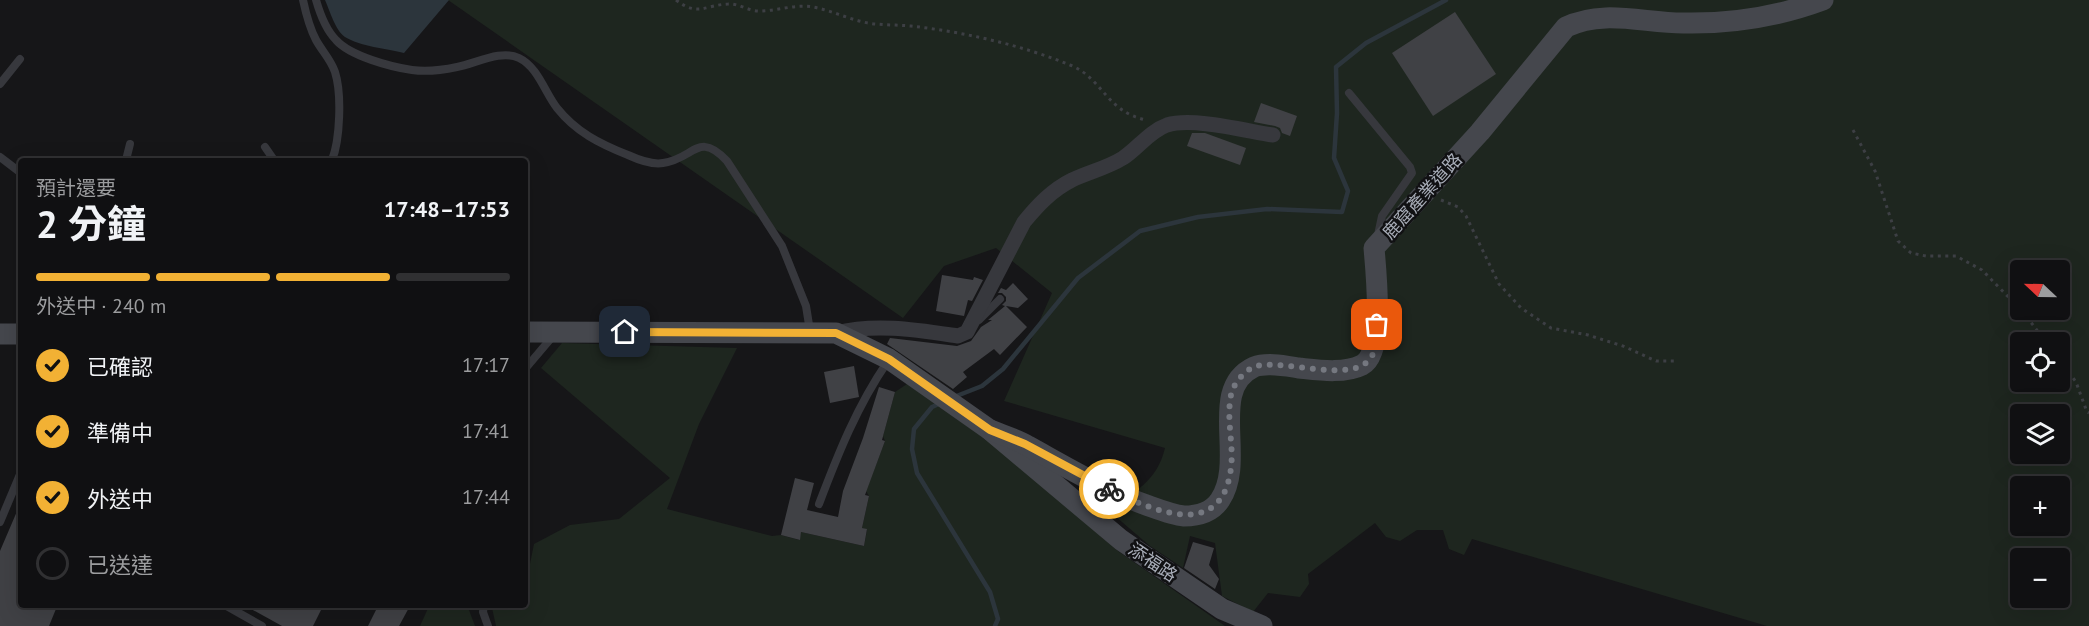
<!DOCTYPE html>
<html lang="zh-TW">
<head>
<meta charset="utf-8">
<style>
	:root { --surface:#101012; --page:#1e1e20; --text:#f1f3f6; --muted:#9c9d9f; --line:#303032; --accent:#f2b134 }
	body { margin:0; font-family:"PT Sans","Noto Sans TC",sans-serif; background:var(--page); color:var(--text); height:100vh; display:flex; flex-direction:column; font-size:22px; white-space:nowrap }
	* { box-sizing:border-box; margin:0 }
	p { font-size:20px; color:var(--muted) }
	.icon { flex:none; width:33px; height:33px; fill:none; stroke:currentColor; stroke-width:2; stroke-linecap:round; stroke-linejoin:round }
	.map { position:relative; flex:1; overflow:hidden }
	.side { position:absolute; left:18px; top:158px; width:510px; height:450px; display:flex; flex-direction:column; background:var(--surface); border-radius:6px; box-shadow:0 6px 24px #0002,0 0 0 2px var(--line) }
	.side>* { flex:none }
	.needle { width:39px; rotate:292deg }
	.fabs { position:absolute; left:2010px; top:260px; display:grid; gap:12px }
	.fabs a { display:grid; place-items:center; width:60px; height:60px; border-radius:6px; background:var(--surface); box-shadow:0 6px 24px #0002,0 0 0 2px var(--line); font-size:30px }
	.pin { position:absolute; display:grid; place-items:center; width:51px; height:51px; color:#fff; margin:-26px; border-radius:12px; box-shadow:0 3px 9px #0006 }
	.courier { position:absolute; display:grid; place-items:center; width:60px; height:60px; margin:-30px; border:4px solid #f2b134; border-radius:50%; background:#fff; color:#222; box-shadow:0 2px 8px #0007 }
	.summary em { font-style:normal; font-weight:700 }
	.summary div { display:flex; flex-direction:column-reverse }
	.summary { display:flex; align-items:center; justify-content:space-between; height:102px; padding:0 18px }
	h1 { font-size:39px; font-weight:700; line-height:45px }
	.bar { display:grid; grid-template-columns:repeat(4,1fr); gap:9px 6px; align-content:center; height:72px; padding:0 18px }
	.bar i { height:8px; border-radius:4px; background:var(--line) }
	.bar .current { background:var(--accent) }
	.bar p { grid-column:span 4 }
	ol { padding:0 18px; list-style:none }
	li { display:flex; align-items:center; gap:18px; height:66px }
	li p { margin-inline-start:auto }
	li .icon { padding:6px; border-radius:50%; background:var(--accent); color:#111; stroke-width:4 }
	li:last-child { color:var(--muted) }
	li i { width:33px; height:33px; border:3px solid var(--line); border-radius:50% }
	.map>svg:first-child { display:block }
</style>
</head>
<body>
<div class="map">
<svg width="2089" height="626" viewBox="0 0 2089 626">
	<rect width="100%" height="100%" fill="#161618"/>
	<g fill="#1e261f" fill-rule="evenodd">
		<path d="M448,0H2089V626H1767L1472,539L1464,555L1449,549L1443,530H1417L1400,541L1386,537L1375,523L1308,574L1309,584L1300,597L1268,593L1253,612L1222,596L1215,543L1190,536L1183,568L1150,546L1108,510C1134,492 1157,482 1165,448L1004,401L1052,293L996,248L944,266L903,318ZM2020,270H2060V309H2020ZM2020,342H2060V381H2020ZM2020,414H2060V453H2020ZM2020,486H2060V525H2020ZM2020,558H2060V597H2020Z"/>
		<path d="M562,343L737,348L699,424L667,509L772,536L781,535L799,540L801,532L864,546L867,530L862,528L869,496L866,491L885,441L883,436L895,392L907,384L997,447L1118,551L1225,626H496L492,608L494,605L525,604V573L529,569L534,544L570,525L619,519L670,478L541,368Z"/>
		<path d="M430,604L467,605L475,626H420Z"/>
	</g>
	<path fill="#2c353c" d="M325,0H449L404,53C388,49 359,46 345,37C335,30 330,11 325,0Z"/>
	<g fill="none" stroke-linecap="round" stroke-linejoin="round">
		<g stroke="#2c353c" stroke-width="4.5">
			<path d="M954,397L982,386L1003,369L1078,278L1140,231L1198,217L1267,209L1342,212L1348,191L1334,158L1337,113L1336,67L1366,43L1446,0"/>
			<path d="M941,403L932,407L914,429L912,449L917,473L990,592L998,619L995,626"/>
		</g>
	</g>
	<g fill="#404145">
		<path d="M1455,12L1496,74L1433,116L1392,53Z"/>
		<path d="M1261,103L1297,116L1290,136L1282,133L1280,128L1275,126L1254,122Z"/>
		<path d="M1192,133H1205L1246,148L1240,165L1187,146Z"/>
		<path d="M942,275L973,280L974,277L983,280L972,301L968,300L964,316L936,311Z"/>
		<path d="M1013,283L1028,299L1018,308L1006,306L1027,327L1000,355L994,349L963,372L967,377L953,389L887,344L890,338L957,346L971,341L981,327L992,320H988L1005,306L1002,305L1006,301V297L1002,293H998L1001,288L1006,290Z"/>
		<path d="M854,366L859,397L830,403L824,372Z"/>
		<path d="M879,387L895,392L882,440L885,441L865,495L869,496L862,528L867,529L864,546L801,532L800,540L781,535L795,478L814,483L807,510L838,517L843,491L863,438Z"/>
		<path d="M21,502V604H58L49,626H0V551Z"/>
		<path d="M1193,542L1214,548L1209,565L1219,579L1215,589L1184,568Z"/>
		<path d="M242,604H324L313,626H282Z"/>
		<path d="M379,604H411L399,626H368Z"/>
	</g>
	<g fill="none" stroke-linecap="round" stroke-linejoin="round">
		<g stroke="#3d3f44" stroke-width="3" stroke-dasharray="3 4.5" stroke-linecap="butt">
			<path d="M676,0C698,17 705,5 728,4C738,3 748,11 759,11C777,11 795,4 813,7C834,11 854,22 875,24C887,25 899,25 911,26C964,32 1021,45 1070,65C1103,78 1105,111 1146,120"/>
			<path d="M1853,130L1875,171L1898,241L1911,253L1926,256H1956L1982,270L2023,312L2046,342"/>
			<path d="M1441,200L1458,207L1466,216L1499,284L1521,308L1551,328L1588,335L1623,346L1656,361H1675"/>
			<path d="M2060,360L2076,382L2087,412L2089,413"/>
		</g>
		<g stroke="#37383d" stroke-width="8">
			<path d="M303,0C306,14 309,27 316,40C322,51 331,60 335,72C342,94 340,140 332,160"/>
			<path d="M316,0C320,14 326,30 336,40C350,56 391,67 412,70C426,72 443,70 457,67C475,64 501,49 519,58C538,67 545,93 557,108C576,132 600,144 628,155C639,160 652,165 663,163C694,159 698,130 727,161L782,246L806,306L810,331"/>
			<path d="M0,84L20,59"/>
			<path d="M1349,93L1410,167L1412,173L1382,216L1378,235"/>
			<path d="M265,147L274,160"/>
			<path d="M0,157L21,173"/>
			<path d="M126,160L130,144"/>
			<path d="M979,320L1000,299"/>
			<path d="M525,369L553,336"/>
			<path d="M819,504C838,454 857,406 888,361"/>
			<path d="M0,522L21,472"/>
			<path d="M223,604L262,626"/>
			<path d="M484,604L483,612L488,626"/>
		</g>
		<path stroke="#37383d" stroke-width="15" d="M836,333C876,323 917,330 958,336L967,332L1024,222C1038,205 1052,190 1072,180C1089,172 1107,168 1123,158C1138,148 1150,131 1167,125C1193,117 1246,131 1273,135"/>
		<g stroke="#45474d" stroke-width="21">
			<path d="M525,332L836,333L889,359L990,430L1121,540L1222,609L1262,626"/>
			<path d="M0,334H21"/>
			<path d="M990,430C1002,435 1016,439 1028,446C1068,468 1106,491 1149,506C1160,510 1173,515 1184,516C1198,516 1212,512 1220,500C1247,460 1207,389 1254,367C1267,362 1286,366 1299,368C1318,370 1344,374 1362,365C1385,354 1376,272 1374,248L1480,132L1566,27C1604,9 1643,23 1683,23C1730,24 1780,16 1823,0"/>
		</g>
	</g>
	<g fill="none" stroke-linecap="round" stroke-linejoin="round">
		<path stroke="#757880" stroke-width="6" stroke-dasharray="0 10.8" d="M1109,489C1153,511 1222,542 1231,468C1234,444 1226,420 1231,395C1233,384 1245,369 1257,366C1284,359 1349,383 1369,360C1377,351 1377,337 1377,325"/>
		<path stroke="#f2b134" stroke-width="8" d="M625,332L836,333L889,359L990,430L1025,444L1109,489"/>
	</g>
	<g text-anchor="middle" dominant-baseline="central" stroke-width="5" stroke-linejoin="round" paint-order="stroke">
		<g font-size="18" fill="#a8adb8" stroke="#111113">
			<text transform="translate(1422 196) rotate(-48)">鹿窟產業道路</text>
			<text transform="translate(1153 562) rotate(34)">添福路</text>
		</g>
	</g>
</svg>
<div class="fabs">
<a><svg class="needle" viewBox="-14 -14 28 28"><path d="M0-13l5 13h-10z" fill="#e53935"/><path d="M0 13l5-13h-10z" fill="#9c9d9f"/></svg></a>
<a><svg class="icon" aria-label="locate" viewBox="0 0 24 24"><circle cx="12" cy="12" r="6"/><path d="M12 2v4M12 18v4M2 12h4M18 12h4"/></svg></a>
<a><svg class="icon" aria-label="layers" viewBox="0 0 24 24"><path d="M12 4l9 5-9 5-9-5zM3 14l9 5 9-5"/></svg></a>
<a>+</a>
<a>−</a>
</div>
<div class="pin" style="left:1377px;top:325px;background:#ea580c"><svg class="icon" aria-label="bag" viewBox="0 0 24 24"><path d="M5 8h14l-1 12H6zM9 8a3 3 0 0 1 6 0"/></svg></div>
<div class="pin" style="left:625px;top:332px;background:#1f2937"><svg class="icon" aria-label="home" viewBox="0 0 24 24"><path d="M3 11l9-7 9 7M6 9v11h12V9"/></svg></div>
<div class="courier" style="left:1109px;top:489px"><svg class="icon" aria-label="bike" viewBox="0 0 24 24"><circle cx="6" cy="16" r="4"/><circle cx="18" cy="16" r="4"/><path d="M6 16l4-8h5l3 8M10 8l3 8H6M13 5h3"/></svg></div>
<section class="side">
<div class="summary"><div><h1>2 分鐘</h1><p>預計還要</p></div><em>17:48–17:53</em></div>
<div class="bar"><i class="current"></i><i class="current"></i><i class="current"></i><i></i><p>外送中 · 240 m</p></div>
<ol>
<li><svg class="icon" aria-label="check" viewBox="0 0 24 24"><path d="M5 12l5 5 9-10"/></svg>已確認<p>17:17</p></li>
<li><svg class="icon" aria-label="check" viewBox="0 0 24 24"><path d="M5 12l5 5 9-10"/></svg>準備中<p>17:41</p></li>
<li><svg class="icon" aria-label="check" viewBox="0 0 24 24"><path d="M5 12l5 5 9-10"/></svg>外送中<p>17:44</p></li>
<li><i></i>已送達</li>
</ol>
</section>
</div>
</body>
</html>
